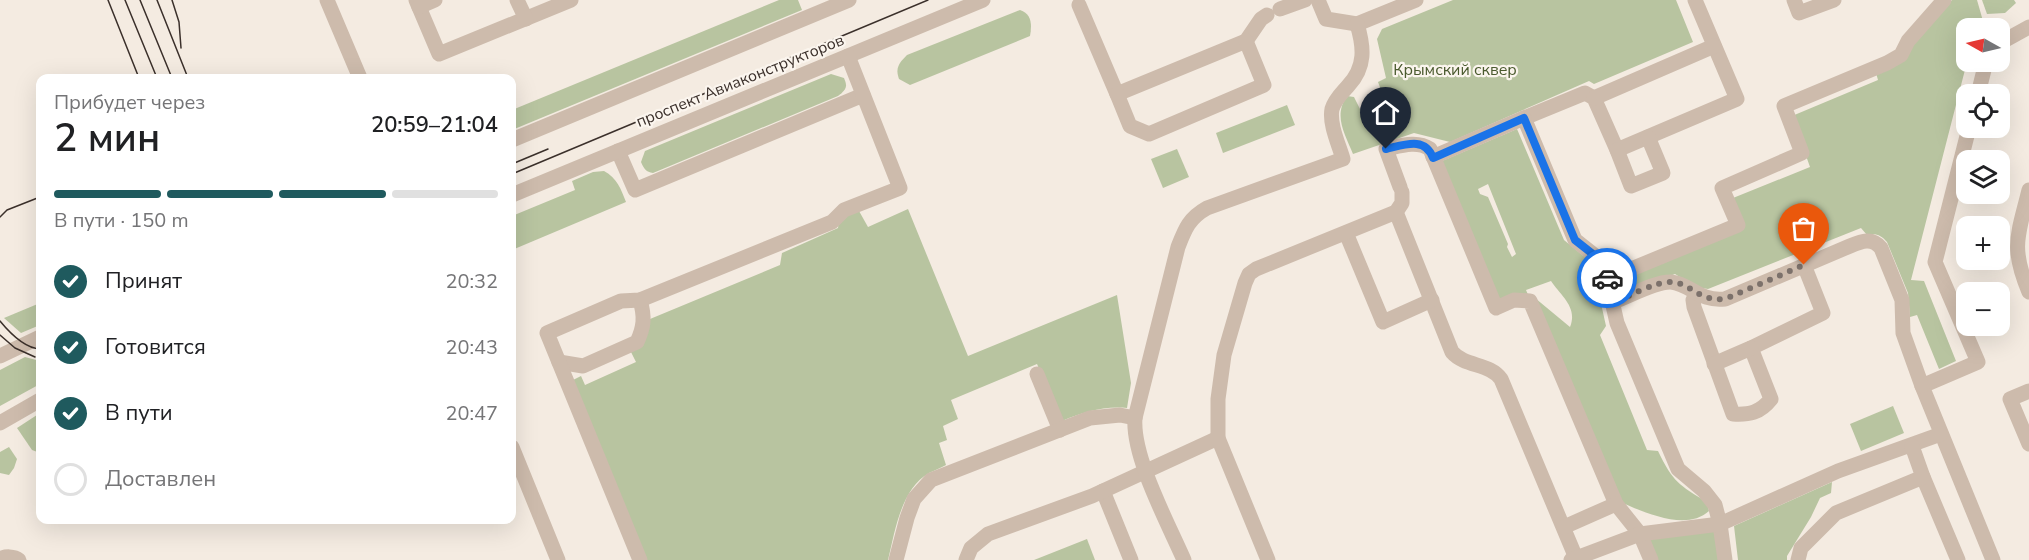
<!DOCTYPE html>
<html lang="ru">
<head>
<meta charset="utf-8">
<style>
	:root { --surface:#fff; --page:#f6f6f6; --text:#202124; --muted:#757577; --line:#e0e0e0; --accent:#1f5a5e }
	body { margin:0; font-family:"Nunito Sans",sans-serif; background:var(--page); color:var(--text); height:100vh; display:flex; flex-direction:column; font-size:22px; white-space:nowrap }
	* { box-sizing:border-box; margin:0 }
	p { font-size:20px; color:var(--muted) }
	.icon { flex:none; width:33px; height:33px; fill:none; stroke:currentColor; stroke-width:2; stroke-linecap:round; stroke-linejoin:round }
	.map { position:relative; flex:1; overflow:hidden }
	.drawer { position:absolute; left:36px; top:74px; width:480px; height:450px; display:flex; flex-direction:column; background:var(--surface); border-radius:12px; box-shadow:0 6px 24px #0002 }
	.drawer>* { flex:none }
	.needle { width:39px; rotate:278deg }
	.controls { position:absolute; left:1956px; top:18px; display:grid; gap:12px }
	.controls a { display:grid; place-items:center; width:54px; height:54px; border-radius:12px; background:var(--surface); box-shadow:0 6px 24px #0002; font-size:30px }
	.pin { position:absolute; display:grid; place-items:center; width:51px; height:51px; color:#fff; margin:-62px -26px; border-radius:50% 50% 50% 0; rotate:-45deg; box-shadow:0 0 6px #0007 }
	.pin .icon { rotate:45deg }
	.courier { position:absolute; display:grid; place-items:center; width:60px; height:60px; margin:-30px; border:4px solid #1a73e8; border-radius:50%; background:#fff; color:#222; box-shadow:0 2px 8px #0007 }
	.summary em { font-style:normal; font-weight:600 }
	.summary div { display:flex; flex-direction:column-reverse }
	.summary { display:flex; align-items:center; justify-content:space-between; height:102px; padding:0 18px }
	h1 { font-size:39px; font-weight:600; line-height:45px }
	.bar { display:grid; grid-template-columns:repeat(4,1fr); gap:9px 6px; align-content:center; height:72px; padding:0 18px }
	.bar i { height:8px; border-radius:4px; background:var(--line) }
	.bar .current { background:var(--accent) }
	.bar p { grid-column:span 4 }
	ol { padding:0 18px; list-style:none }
	li { display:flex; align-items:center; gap:18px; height:66px }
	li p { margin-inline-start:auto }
	li .icon { padding:6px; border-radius:50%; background:var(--accent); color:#fff; stroke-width:4 }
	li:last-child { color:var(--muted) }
	li i { width:33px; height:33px; border:3px solid var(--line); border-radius:50% }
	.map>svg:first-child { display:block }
</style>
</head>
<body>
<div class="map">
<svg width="2029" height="560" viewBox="0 0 2029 560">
	<rect width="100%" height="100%" fill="#f4ebe1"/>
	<g fill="#b8c4a0" fill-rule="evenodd">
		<path d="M779,0H798L802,10L512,130V110Z"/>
		<path d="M1453,0H1676L1693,42L1594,84L1589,81L1450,142L1414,133L1353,154C1345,134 1333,116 1347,96L1354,97L1360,109L1384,98L1378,82L1386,78L1377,39L1382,29Z"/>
		<path d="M1952,0H1977L1985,28H1966L1967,62L1911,280L1924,281L1956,361L1939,369L1917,315L1910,317L1908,293L1887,242C1881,235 1876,233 1867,235L1861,228L1708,289L1696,287L1675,274L1623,293L1617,280L1745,227L1733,198L1810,167L1792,116L1878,80L1876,73L1910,45Z"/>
		<path d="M1982,0H2014L2016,3L2005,13L1987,14Z"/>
		<path d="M1020,10C1032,14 1032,25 1030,36L910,85L899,79C895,68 899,63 907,55Z"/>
		<path d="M831,74L844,78C848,87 846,90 838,96L653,173C646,172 644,169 641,162L645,151Z"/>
		<path d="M1287,105L1295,125L1223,153L1216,133Z"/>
		<path d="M1517,129L1564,240L1592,263L1606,326L1600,335L1647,450L1658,451C1673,482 1679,485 1707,502L1709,511C1686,532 1644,512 1620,502L1533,299L1499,305L1442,161ZM1488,184L1516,254L1512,257L1507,247L1508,244L1488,197L1480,194L1478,189ZM1551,281C1561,296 1578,307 1570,327L1535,298L1529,297L1526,290Z"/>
		<path d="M1177,149L1189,177L1163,188L1151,159Z"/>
		<path d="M604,171C617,178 621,189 626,202L512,250V216L575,190L572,181L593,172Z"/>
		<path d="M908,209L968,356L1117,295L1131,383L1127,408C1103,406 1084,412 1062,421L1037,364L951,400L958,419L943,426L947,440L939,443L946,465C941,468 935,470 929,473C901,489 895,531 888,560H647L573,380L581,376L585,385L636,362L631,352L650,319L780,265L782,253L838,228L839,219L859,211L868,227Z"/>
		<path d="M40,303V325L21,333L4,318Z"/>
		<path d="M25,357L40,361V384L0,406V370Z"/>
		<path d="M1893,406L1904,433L1861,451L1850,424Z"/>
		<path d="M40,413V453L32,450L17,428Z"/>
		<path d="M9,447L17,459L14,468L9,475L0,473V452Z"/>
		<path d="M1832,482L1831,493L1820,498L1811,517L1787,556V560H1738L1734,526Z"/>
		<path d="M1716,531L1720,560H1657L1648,538Z"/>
		<path d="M1087,539L1095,560H1034Z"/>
	</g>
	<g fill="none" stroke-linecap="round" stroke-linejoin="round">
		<g stroke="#cdbbac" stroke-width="15">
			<path d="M327,0L360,78"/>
			<path d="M416,0L439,54L571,0"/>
			<path d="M517,0L526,19"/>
			<path d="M1318,0L1326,19L1357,24L1416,0"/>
			<path d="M1695,0L1737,99L1617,150L1594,98L1585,93L1524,118L1575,240L1599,259L1607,279L1617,323L1678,469L1704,491L1715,505L1720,524L1725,560"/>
			<path d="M1794,0L1799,13L1834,0"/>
			<path d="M1079,5L1117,94L1246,41L1261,19L1267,15"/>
			<path d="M419,7L435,0"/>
			<path d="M1280,9L1305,0"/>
			<path d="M2000,43L2029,27"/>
			<path d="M1117,94L1130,126L1149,134L1264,85L1246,41"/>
			<path d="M1978,94L1986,62"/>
			<path d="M1594,98L1714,46"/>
			<path d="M1969,128L1935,262L1978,362L1922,386L1993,560"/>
			<path d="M512,140L849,0"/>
			<path d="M1617,150L1631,186L1663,173L1648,137"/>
			<path d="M618,151L635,190L863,95"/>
			<path d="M1433,157L1524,118"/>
			<path d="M1400,187L1386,149C1400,146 1417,140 1430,149L1496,308L1514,300L1530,301L1616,504L1640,534L1651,560"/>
			<path d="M2029,190C2018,235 2010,247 2029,292"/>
			<path d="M512,195L983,0"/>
			<path d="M1396,212L1452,352C1465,367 1490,363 1501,379L1576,558"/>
			<path d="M1346,233L1383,322L1432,300"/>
			<path d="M1607,279L1738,225L1722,188L1802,153L1784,106L1887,63L1901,55L1908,41L1944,0"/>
			<path d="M1696,294L1693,300L1694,307L1733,414C1749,415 1760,413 1771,399L1751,348L1823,313L1804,265"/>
			<path d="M1613,302C1628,297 1656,281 1671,282C1691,284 1699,302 1725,299L1850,246C1862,241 1872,237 1881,248L1902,300L1903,333L1922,386"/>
			<path d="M0,356L40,337"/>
			<path d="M559,362L583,366L637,342C644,327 645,317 640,300"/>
			<path d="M1714,364L1751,348"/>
			<path d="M1037,374L1060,430"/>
			<path d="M2029,391L2010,399L2029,444"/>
			<path d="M0,423L40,400"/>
			<path d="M512,447L558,560"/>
			<path d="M1923,477L1958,560"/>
			<path d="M1103,491L1131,560"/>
			<path d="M1564,527L1616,504"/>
			<path d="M0,559C5,556 14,556 19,560"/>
			<path d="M640,560L547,333L621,301L640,300L832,222L844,210L900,188L848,56"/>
			<path d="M896,560L907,518L914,499L931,480L1090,418L1120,415L1135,418"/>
			<path d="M966,560L971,548L988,534L1092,496L1218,438"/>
			<path d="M1184,560C1168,523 1132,457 1135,418L1178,247C1185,229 1189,218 1207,208L1343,159C1339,145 1329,124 1332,109C1335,99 1342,93 1348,86C1366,67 1364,47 1357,24"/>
			<path d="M1268,560L1218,438V399L1224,355L1245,283L1249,274L1256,269L1396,212L1402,203V192"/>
			<path d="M1571,560L1640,534L1720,524L1838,471L1941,434"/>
			<path d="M1798,560L1801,548L1836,513L1923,477L1912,446"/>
		</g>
		<g stroke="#3b302b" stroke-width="1.5">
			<path d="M108,0L139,78"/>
			<path d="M125,0L157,78"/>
			<path d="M140,0L172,78"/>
			<path d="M157,0L188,78"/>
			<path d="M172,0L179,22L181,48"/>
			<path d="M512,164L548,149"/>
			<path d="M512,174L928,0"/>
			<path d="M0,217L7,210L40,197"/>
			<path d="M0,321C9,332 25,348 40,349"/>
			<path d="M0,335L15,348L35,357"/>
		</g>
	</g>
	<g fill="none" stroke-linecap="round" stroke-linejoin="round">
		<path stroke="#7c716b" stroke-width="6" stroke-dasharray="0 10.8" d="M1607,278L1613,303C1628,297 1656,281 1672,282C1692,284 1699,302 1725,299L1804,265"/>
		<path stroke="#1a73e8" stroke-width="8" d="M1386,149C1404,145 1425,136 1433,158L1524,118L1575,240L1599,259L1607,278"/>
	</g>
	<g text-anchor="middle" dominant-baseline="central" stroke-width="4.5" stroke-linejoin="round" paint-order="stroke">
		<g font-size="16" fill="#4a5a2e" stroke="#fbf5ee">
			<text x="1455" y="70">Крымский сквер</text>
		</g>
		<g font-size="16" fill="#3b302b" stroke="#fbf5ee">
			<text transform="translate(740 81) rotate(-22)">проспект Авиаконструкторов</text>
		</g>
	</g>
</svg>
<div class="controls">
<a><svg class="needle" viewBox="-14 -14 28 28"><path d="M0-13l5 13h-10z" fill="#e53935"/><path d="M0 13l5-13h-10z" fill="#757577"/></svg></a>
<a><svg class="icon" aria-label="locate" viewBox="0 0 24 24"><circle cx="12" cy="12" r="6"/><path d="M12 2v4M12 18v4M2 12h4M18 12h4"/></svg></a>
<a><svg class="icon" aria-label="layers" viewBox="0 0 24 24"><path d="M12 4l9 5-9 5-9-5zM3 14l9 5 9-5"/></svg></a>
<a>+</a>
<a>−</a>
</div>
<div class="pin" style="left:1804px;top:265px;background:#ea580c"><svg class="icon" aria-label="bag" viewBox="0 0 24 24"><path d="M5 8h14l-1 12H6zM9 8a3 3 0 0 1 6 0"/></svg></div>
<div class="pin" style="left:1386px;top:149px;background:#1f2937"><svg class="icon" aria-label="home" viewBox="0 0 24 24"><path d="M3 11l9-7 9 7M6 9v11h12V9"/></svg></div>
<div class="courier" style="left:1607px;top:278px"><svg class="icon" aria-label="car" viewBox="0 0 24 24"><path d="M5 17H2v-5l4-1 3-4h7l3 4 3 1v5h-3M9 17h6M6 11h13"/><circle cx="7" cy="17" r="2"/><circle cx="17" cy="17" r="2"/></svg></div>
<section class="drawer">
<div class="summary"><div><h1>2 мин</h1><p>Прибудет через</p></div><em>20:59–21:04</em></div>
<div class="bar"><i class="current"></i><i class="current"></i><i class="current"></i><i></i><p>В пути · 150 m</p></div>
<ol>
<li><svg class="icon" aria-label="check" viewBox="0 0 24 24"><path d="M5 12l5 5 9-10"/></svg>Принят<p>20:32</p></li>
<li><svg class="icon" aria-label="check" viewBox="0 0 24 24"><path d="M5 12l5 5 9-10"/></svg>Готовится<p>20:43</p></li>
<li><svg class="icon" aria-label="check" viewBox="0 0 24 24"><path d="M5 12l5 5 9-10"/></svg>В пути<p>20:47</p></li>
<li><i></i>Доставлен</li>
</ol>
</section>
</div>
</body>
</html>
